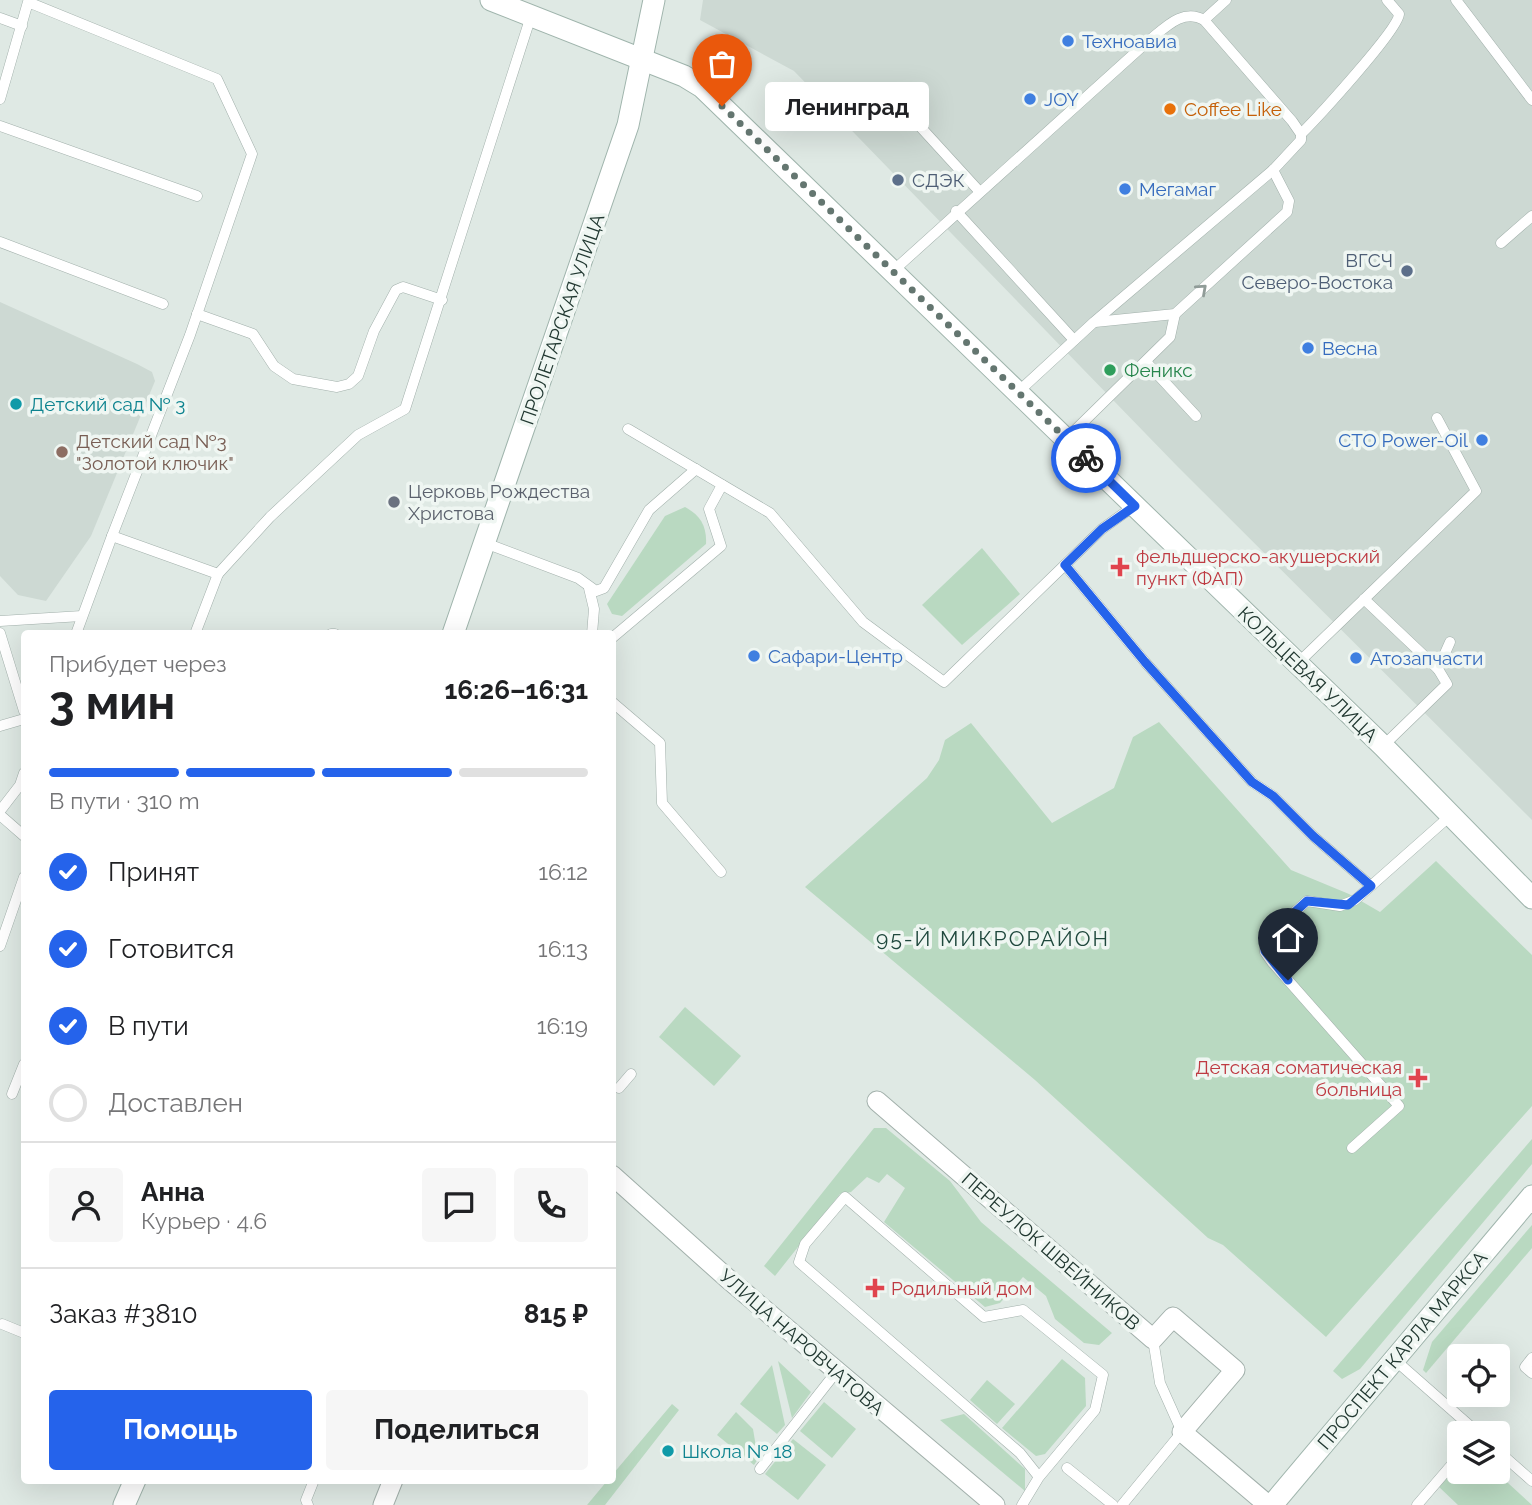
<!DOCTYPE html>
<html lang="ru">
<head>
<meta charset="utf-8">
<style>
	:root { --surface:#fff; --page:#f6f6f6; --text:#202124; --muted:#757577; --line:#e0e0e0; --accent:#2563eb }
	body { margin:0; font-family:Raleway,sans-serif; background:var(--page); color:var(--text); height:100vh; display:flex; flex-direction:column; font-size:26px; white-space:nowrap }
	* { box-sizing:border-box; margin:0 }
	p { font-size:23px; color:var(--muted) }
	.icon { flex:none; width:38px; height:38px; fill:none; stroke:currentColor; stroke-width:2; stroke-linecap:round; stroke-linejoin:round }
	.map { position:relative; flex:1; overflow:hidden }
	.side { position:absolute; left:21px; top:630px; width:595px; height:854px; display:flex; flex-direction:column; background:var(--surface); border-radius:7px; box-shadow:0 7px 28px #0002 }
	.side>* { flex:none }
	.buttons { position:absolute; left:1447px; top:1344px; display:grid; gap:14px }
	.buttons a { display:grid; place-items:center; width:63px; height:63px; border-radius:7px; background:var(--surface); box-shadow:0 7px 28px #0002; font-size:35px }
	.pin { position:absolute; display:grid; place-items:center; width:60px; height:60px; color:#fff; margin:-72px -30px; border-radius:50% 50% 50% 0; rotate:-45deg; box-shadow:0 0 7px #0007 }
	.pin .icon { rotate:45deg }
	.courier { position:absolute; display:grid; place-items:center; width:70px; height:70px; margin:-35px; border:5px solid #2563eb; border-radius:50%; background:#fff; color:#222; box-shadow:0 2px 9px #0007 }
	.bubble { position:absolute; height:49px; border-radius:7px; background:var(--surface); box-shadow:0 7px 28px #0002; font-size:23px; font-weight:700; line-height:49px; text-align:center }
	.overview em { font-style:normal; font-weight:700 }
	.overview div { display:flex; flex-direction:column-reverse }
	.overview { display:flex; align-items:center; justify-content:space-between; height:119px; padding:0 28px }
	h1 { font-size:46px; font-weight:700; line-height:52px }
	.bar { display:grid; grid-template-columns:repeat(4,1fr); gap:10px 7px; align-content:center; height:84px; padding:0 28px }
	.bar i { height:9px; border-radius:5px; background:var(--line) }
	.bar .on { background:var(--accent) }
	.bar p { grid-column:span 4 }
	.line { display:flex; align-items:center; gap:18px; padding:0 28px; border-top:2px solid var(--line) }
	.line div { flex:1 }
	.round { display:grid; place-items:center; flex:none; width:74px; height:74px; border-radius:7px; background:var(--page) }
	ol { padding:0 28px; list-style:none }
	li { display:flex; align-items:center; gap:21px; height:77px }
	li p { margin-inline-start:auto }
	li .icon { padding:7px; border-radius:50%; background:var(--accent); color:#fff; stroke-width:4 }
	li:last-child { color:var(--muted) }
	li i { width:38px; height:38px; border:4px solid var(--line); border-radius:50% }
	.cta { display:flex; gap:14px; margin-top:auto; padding:14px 28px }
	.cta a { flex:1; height:80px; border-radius:7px; background:var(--accent); color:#fff; font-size:28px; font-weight:700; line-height:80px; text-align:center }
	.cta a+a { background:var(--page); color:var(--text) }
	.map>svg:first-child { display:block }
</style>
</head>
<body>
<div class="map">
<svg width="1532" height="1505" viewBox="0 0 1532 1505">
	<rect width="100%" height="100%" fill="#dfe9e4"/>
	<g fill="#cdd9d3">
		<path d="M703,0H1532V820L1178,467L794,71L700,20Z"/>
		<path d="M0,302L137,364L152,372L155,381L91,536L46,601L18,595L0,576Z"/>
	</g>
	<g fill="#b9d9c1">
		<path d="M685,507C700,515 707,526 706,544L622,616L612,614L607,604L665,516Z"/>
		<path d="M982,548L1020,594L962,645L922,605Z"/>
		<path d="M1159,722L1291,870L1349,894L1380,912L1436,861L1532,955V1106L1326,1337L1223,1245L1208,1238L1035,1080L805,887L927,778L939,760L945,740L971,723L1052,823L1114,788L1133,737Z"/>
		<path d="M685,1007L741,1056L714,1086L659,1037Z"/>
		<path d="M874,1128H886L950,1181L981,1222L1112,1333L1099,1345L1084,1343L1055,1319L1046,1296L1023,1277L1000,1303L985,1307L884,1222L905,1188L887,1174L879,1183L867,1177L851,1192L840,1194L775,1276L764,1266Z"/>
		<path d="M1532,1139V1164L1360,1369L1342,1379L1333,1371Z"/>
		<path d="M1532,1225V1248L1426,1373L1423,1370L1432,1342Z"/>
		<path d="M1062,1359L1085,1378L1086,1406L1045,1454L1036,1456L1002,1428Z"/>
		<path d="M778,1361L811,1392L792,1418Z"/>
		<path d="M772,1365L785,1425L777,1434L740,1404Z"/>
		<path d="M987,1380L1015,1404L997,1424L970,1400Z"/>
		<path d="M824,1402L856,1429L832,1458L800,1431Z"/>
		<path d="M672,1404L679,1410L605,1505H587L607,1481L612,1480L613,1474Z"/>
		<path d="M736,1412L753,1429L758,1459L754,1465L717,1435Z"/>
		<path d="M964,1414L1025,1469V1491L940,1420Z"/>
		<path d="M793,1439L826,1465L798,1500L765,1474Z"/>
		<path d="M1459,1462L1460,1472H1496L1532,1505H1458L1438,1486Z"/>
	</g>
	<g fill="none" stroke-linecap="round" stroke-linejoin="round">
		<g stroke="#a2b0ab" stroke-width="11">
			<g id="lane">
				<path d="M1456,0L1532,100"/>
				<path d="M0,18L22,26"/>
				<path d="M1204,20L1226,0"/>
				<path d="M0,99L28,2L217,79L252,154L190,335L112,536"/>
				<path d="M915,121L979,191"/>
				<path d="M0,126L197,196"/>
				<path d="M1301,134C1317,118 1399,29 1399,14L1387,0"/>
				<path d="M956,211L1074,340"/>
				<path d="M0,242L163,304"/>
				<path d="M1501,243L1532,216"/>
				<path d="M893,271L1146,43C1163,30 1182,7 1204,20L1292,121L1301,134V140L1273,170L1094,322L1018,392"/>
				<path d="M197,314L253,334L274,366L293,379L337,387L349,384L358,376L374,331L396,290L403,287L442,300"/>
				<path d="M1095,322L1175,314L1287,212L1289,201L1273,170"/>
				<path d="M1147,363L1196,416"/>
				<path d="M628,429L770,513L863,622L944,682L1102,529L1134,506"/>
				<path d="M1066,439L1170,337L1175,314"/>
				<path d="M485,543L578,578L596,591L604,588L649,510L696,469"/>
				<path d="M1065,565L1145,662L1252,782L1273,796L1313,836L1371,886"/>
				<path d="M589,588L594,609L592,634"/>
				<path d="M1364,599L1438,669"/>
				<path d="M0,621L82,616"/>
				<path d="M0,633L24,711"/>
				<path d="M76,634L112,536L218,574L270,517L358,435L405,409L531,16"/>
				<path d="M195,634L218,574"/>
				<path d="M331,634H335"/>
				<path d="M612,638L721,546L709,509L722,485"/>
				<path d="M1298,663L1476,491L1437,418"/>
				<path d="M612,702L660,743L662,803L721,872"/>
				<path d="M0,726L24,719"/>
				<path d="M1383,746L1447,684L1438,669L1450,642"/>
				<path d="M0,811L20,785L24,773"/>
				<path d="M0,815L24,836"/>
				<path d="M0,946L24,877"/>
				<path d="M619,1088L631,1074"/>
				<path d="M12,1094L24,1064"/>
				<path d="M1352,1148L1399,1106L1272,962L1265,952V939L1307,901L1340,906L1355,900L1450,816"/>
				<path d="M2,1324L24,1333"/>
				<path d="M1532,1358L1525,1367L1532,1373"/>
				<path d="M1395,1360L1478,1433"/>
				<path d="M1498,1451L1532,1481"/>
				<path d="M1067,1468L1113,1505"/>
				<path d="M760,1469L837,1371"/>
				<path d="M308,1505L306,1500L314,1480"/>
				<path d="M1022,1505L1039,1477L1095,1410L1103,1375L1023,1310L984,1317L845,1197L805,1244L799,1262L1020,1453L1039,1477"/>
				<path d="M1122,1505L1182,1432L1160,1383L1153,1339"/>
				<path d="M1417,1505L1460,1455"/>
			</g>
		</g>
		<g stroke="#a2b0ab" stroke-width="21">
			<g id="street">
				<path d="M877,1101L1153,1339L1173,1317L1235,1370L1182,1432L1268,1505"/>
				<path d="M612,1175L727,1278L995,1505"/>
				<path d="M383,1505L393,1480"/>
			</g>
		</g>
		<g stroke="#9fb4ac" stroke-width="23">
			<g id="secondary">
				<path d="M491,0L684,76L702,87L1383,746L1532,898"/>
				<path d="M453,634L628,125L654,0"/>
				<path d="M124,1505L135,1480"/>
				<path d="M1272,1505L1532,1196"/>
			</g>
		</g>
		<use href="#lane" stroke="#fff" stroke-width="10"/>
		<use href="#street" stroke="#fff" stroke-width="19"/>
		<use href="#secondary" stroke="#fff" stroke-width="21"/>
	</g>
	<defs><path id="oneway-chevron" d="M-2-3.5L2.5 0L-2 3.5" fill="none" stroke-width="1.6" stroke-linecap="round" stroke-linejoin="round" transform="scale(1.75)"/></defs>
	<use stroke="#909c98" href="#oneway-chevron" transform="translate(1202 289) rotate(-42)"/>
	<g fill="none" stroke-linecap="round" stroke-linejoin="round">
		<path stroke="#647670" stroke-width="7" stroke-dasharray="0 12.6" d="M722,106L1086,458"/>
		<path stroke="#2563eb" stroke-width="9" d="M1086,458L1135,506L1102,529L1065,565L1145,662L1252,782L1273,796L1313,836L1371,886L1348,905L1307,901L1265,939V951L1288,980"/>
	</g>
	<g fill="#3f7fe0" stroke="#eff6f2" stroke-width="2.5">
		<circle cx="1068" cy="41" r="7"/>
		<circle cx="1030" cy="99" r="7"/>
		<circle cx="1125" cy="189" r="7"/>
		<circle cx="1308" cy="348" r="7"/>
		<circle cx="1482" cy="440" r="7"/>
		<circle cx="754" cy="656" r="7"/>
		<circle cx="1356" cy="658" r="7"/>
	</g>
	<circle fill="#e8710a" stroke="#eff6f2" stroke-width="2.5" cx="1170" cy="109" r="7"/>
	<g fill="#5c6f8a" stroke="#eff6f2" stroke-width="2.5">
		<circle cx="898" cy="180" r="7"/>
		<circle cx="1407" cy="271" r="7"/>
	</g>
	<circle fill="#2e9e5b" stroke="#eff6f2" stroke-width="2.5" cx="1110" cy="370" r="7"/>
	<g fill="#0f9aa8" stroke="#eff6f2" stroke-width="2.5">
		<circle cx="16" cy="404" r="7"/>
		<circle cx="668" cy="1451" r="7"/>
	</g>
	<circle fill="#8d6e63" stroke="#eff6f2" stroke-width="2.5" cx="62" cy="452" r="7"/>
	<circle fill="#6b7280" stroke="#eff6f2" stroke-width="2.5" cx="394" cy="502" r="7"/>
	<g fill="#e0444e" stroke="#eff6f2" stroke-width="2.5">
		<path d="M1116.5 556.5h7v7h7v7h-7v7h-7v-7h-7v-7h7z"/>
		<path d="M1414.5 1067.5h7v7h7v7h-7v7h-7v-7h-7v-7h7z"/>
		<path d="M871.5 1277.5h7v7h7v7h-7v7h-7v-7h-7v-7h7z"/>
	</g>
	<g text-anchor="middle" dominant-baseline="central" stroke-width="7" stroke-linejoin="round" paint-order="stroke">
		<g font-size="19" fill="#366cbe" stroke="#eff6f2" text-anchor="start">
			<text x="1082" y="41">Техноавиа</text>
			<text x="1044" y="99">JOY</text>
			<text x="1139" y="189">Мегамаг</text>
			<text x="1322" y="348">Весна</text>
			<text x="1468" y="440" text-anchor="end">СТО Power-Oil</text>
			<text x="768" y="656">Сафари-Центр</text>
			<text x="1370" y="658">Атозапчасти</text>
		</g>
		<g font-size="19" fill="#c56008" stroke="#eff6f2" text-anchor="start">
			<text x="1184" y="109">Coffee Like</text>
		</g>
		<g font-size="19" fill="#4e5e75" stroke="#eff6f2" text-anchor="start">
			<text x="912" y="180">СДЭК</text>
			<text x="1393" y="260" text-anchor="end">ВГСЧ<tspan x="1393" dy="22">Северо-Востока</tspan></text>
		</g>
		<g font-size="19" fill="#213831" stroke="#eff6f2">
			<text transform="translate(562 319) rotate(-71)">ПРОЛЕТАРСКАЯ УЛИЦА</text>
			<text transform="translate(1308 674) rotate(44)">КОЛЬЦЕВАЯ УЛИЦА</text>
			<text transform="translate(1051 1251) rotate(41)">ПЕРЕУЛОК ШВЕЙНИКОВ</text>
			<text transform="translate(802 1342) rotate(41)">УЛИЦА НАРОВЧАТОВА</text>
			<text transform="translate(1402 1350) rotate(-50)">ПРОСПЕКТ КАРЛА МАРКСА</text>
		</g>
		<g font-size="19" fill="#27864d" stroke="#eff6f2" text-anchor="start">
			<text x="1124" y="370">Феникс</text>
		</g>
		<g font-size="19" fill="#0d838f" stroke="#eff6f2" text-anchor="start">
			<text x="30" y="404">Детский сад № 3</text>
			<text x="682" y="1451">Школа № 18</text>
		</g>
		<g font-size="19" fill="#785e54" stroke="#eff6f2" text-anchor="start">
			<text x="76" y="441">Детский сад №3<tspan x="76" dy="22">"Золотой ключик"</tspan></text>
		</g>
		<g font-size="19" fill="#5b616d" stroke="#eff6f2" text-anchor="start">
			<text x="408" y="491">Церковь Рождества<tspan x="408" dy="22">Христова</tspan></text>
		</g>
		<g font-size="19" fill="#be3a42" stroke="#eff6f2" text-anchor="start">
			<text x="1136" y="556">фельдшерско-акушерский<tspan x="1136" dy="22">пункт (ФАП)</tspan></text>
			<text x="1402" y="1067" text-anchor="end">Детская соматическая<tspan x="1402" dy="22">больница</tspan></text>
			<text x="891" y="1288">Родильный дом</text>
		</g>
		<g font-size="21" letter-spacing="2" fill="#1f483d" stroke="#eff6f2">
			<text x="993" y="938">95-Й МИКРОРАЙОН</text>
		</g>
	</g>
</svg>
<div class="buttons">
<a><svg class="icon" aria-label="locate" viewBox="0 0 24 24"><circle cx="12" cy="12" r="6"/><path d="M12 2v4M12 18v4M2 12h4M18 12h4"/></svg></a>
<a><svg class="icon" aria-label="layers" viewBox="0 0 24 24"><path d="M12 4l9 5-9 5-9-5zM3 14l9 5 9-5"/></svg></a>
</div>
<div class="pin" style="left:722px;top:106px;background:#ea580c"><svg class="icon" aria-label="bag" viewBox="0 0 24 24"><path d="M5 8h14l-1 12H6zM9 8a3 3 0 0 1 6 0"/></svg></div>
<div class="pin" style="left:1288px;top:980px;background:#1f2937"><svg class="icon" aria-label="home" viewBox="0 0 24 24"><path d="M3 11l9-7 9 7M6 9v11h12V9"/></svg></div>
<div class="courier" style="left:1086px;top:458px"><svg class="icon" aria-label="bike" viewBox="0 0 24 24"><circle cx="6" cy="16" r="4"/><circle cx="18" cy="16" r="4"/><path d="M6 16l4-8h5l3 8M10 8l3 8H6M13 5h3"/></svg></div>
<div class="bubble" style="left:765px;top:82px;width:164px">Ленинград</div>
<section class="side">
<div class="overview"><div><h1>3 мин</h1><p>Прибудет через</p></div><em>16:26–16:31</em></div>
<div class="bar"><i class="on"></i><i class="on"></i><i class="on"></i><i></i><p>В пути · 310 m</p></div>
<ol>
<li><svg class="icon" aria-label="check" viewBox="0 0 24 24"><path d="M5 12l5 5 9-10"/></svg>Принят<p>16:12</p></li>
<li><svg class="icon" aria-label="check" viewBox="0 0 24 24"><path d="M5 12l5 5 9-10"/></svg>Готовится<p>16:13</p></li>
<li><svg class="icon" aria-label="check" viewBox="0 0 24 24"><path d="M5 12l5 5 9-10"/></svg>В пути<p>16:19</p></li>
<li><i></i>Доставлен</li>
</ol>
<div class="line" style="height:126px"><a class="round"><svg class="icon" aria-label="person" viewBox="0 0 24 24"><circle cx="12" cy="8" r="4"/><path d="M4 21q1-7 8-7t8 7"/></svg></a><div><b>Анна</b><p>Курьер · 4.6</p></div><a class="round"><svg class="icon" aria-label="chat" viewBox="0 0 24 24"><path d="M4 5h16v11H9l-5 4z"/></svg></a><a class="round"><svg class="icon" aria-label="phone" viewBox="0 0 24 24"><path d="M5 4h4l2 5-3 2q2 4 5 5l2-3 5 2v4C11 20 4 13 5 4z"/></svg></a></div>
<div class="line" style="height:91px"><div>Заказ #3810</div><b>815 ₽</b></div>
<div class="cta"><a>Помощь</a><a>Поделиться</a></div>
</section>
</div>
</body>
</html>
